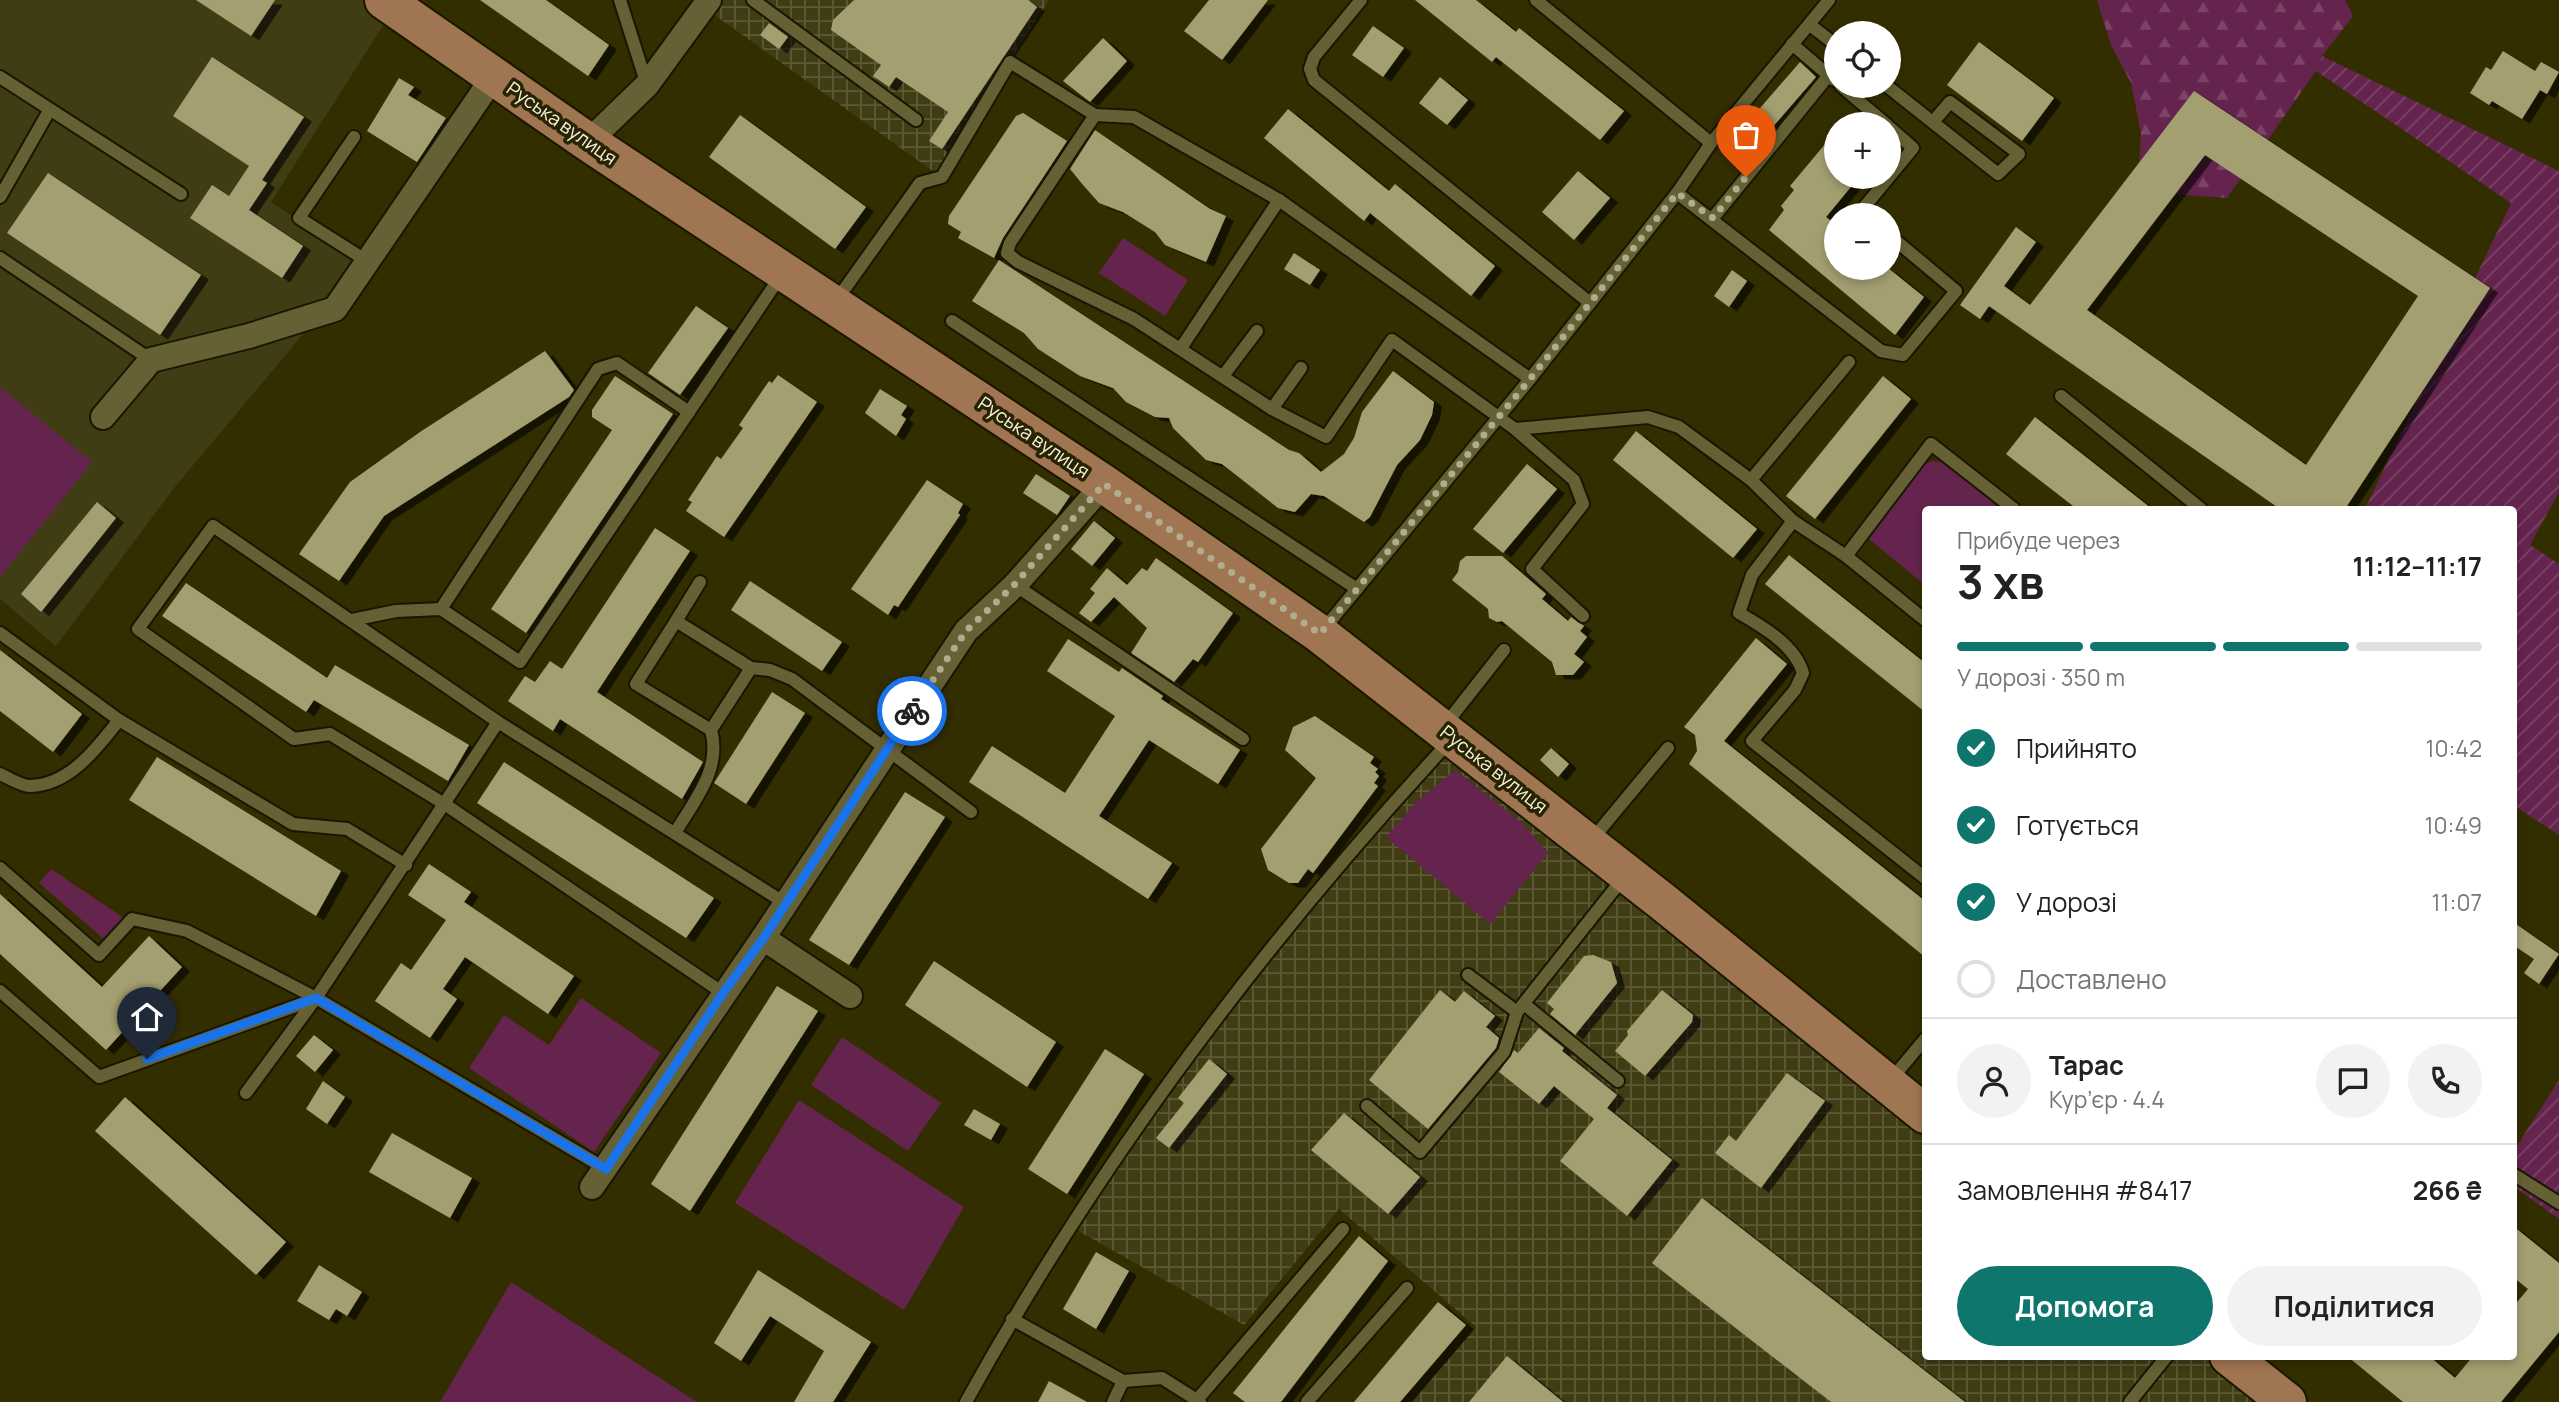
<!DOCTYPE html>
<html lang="uk">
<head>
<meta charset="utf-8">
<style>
	:root { --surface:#fff; --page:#f2f2f2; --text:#222; --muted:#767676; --line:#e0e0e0; --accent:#0f766e }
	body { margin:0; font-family:Manrope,sans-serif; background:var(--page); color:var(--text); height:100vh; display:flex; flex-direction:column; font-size:26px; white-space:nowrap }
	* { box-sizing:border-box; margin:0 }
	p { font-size:23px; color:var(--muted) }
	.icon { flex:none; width:38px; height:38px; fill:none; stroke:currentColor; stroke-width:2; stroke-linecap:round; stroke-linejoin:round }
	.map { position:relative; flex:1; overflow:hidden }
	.side { position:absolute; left:1922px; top:506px; width:595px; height:854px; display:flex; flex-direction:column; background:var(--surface); border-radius:7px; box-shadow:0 4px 10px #0003 }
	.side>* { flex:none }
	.controls { position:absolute; left:1824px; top:21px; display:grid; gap:14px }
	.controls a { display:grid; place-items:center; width:77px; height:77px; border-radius:50%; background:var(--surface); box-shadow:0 4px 10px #0003; font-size:35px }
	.pin { position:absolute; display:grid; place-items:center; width:60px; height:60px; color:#fff; margin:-72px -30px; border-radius:50% 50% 50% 0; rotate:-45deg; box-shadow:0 0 7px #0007 }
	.pin .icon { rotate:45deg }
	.courier { position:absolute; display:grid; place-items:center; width:70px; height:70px; margin:-35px; border:5px solid #1a73e8; border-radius:50%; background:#fff; color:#222; box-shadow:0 2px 9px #0007 }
	.summary em { font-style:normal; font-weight:700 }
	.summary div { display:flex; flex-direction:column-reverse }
	.summary { display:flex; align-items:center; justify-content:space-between; height:119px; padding:0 35px }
	h1 { font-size:46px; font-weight:700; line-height:52px }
	.bar { display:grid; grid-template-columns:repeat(4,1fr); gap:10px 7px; align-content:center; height:84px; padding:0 35px }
	.bar i { height:9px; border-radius:5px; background:var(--line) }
	.bar .selected { background:var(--accent) }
	.bar p { grid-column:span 4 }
	.line { display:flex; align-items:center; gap:18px; padding:0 35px; border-top:2px solid var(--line) }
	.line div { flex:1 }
	.round { display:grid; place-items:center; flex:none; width:74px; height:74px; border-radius:37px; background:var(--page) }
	ol { padding:0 35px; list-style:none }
	li { display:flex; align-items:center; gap:21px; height:77px }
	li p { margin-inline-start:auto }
	li .icon { padding:7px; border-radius:50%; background:var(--accent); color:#fff; stroke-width:4 }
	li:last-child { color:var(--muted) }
	li i { width:38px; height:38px; border:4px solid var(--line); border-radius:50% }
	.action { display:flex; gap:14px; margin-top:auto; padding:14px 35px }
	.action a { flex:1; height:80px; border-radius:42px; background:var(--accent); color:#fff; font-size:28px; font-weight:700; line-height:80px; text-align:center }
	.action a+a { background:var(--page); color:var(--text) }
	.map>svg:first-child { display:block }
</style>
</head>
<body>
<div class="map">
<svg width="2559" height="1402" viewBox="0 0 2559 1402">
	<defs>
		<pattern id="industrial-grid" width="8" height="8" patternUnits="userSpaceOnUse" patternTransform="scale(1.75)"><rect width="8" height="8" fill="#403c13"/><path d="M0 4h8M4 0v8" fill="none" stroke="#5c5935"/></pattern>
		<pattern id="forest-firs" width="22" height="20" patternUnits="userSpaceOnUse" patternTransform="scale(1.75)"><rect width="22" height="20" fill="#64244e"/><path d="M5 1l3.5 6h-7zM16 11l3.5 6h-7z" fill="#7b4467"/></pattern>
		<pattern id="garden-furrows" width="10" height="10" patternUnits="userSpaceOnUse" patternTransform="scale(1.75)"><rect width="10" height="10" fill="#64244e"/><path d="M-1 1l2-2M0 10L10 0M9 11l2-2" fill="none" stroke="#7b4467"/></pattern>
		<filter id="shadow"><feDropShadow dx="8" dy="4.5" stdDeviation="0" flood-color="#0009"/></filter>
	</defs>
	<rect width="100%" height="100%" fill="#332e00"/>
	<path fill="#403c13" d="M0,0H389L396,5L271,202L362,264L174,488L56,646L0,599Z"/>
	<g fill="url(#industrial-grid)">
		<path d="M700,0H1049L937,174L702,6Z"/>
		<path d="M1455,737L1925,1112V1356H2231L2289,1402H1412L1476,1327L1339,1209L1244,1325L1075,1229L1232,1002Z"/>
	</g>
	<g fill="#64244e">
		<path d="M1123,238L1188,280L1165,316L1099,273Z"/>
		<path d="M0,387L92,462L0,577Z"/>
		<path d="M1932,461L1942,462L2001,509H1925V585L1869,539L1923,465Z"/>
		<path d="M1455,770L1521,822L1548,853L1490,924L1386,837L1415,803Z"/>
		<path d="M51,869L124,918L105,940L39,883Z"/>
		<path d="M581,998L661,1053L594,1152L469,1068L504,1015L549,1045Z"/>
		<path d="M842,1037L941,1103L908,1151L811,1085Z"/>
		<path d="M799,1100L964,1207L904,1310L735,1203Z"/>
		<path d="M511,1282L697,1402H440Z"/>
	</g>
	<path fill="url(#forest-firs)" d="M2097,0H2345L2353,16L2322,56L2316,71L2227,198L2173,194L2139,168L2141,133L2131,83L2111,45Z"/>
	<g fill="url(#garden-furrows)">
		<path d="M2322,56L2559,171V492L2530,545L2559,564V835L2513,805V509H2365L2511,203L2316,71Z"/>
		<path d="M2559,1080V1219L2513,1186V1152Z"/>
	</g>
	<g fill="#a39f71" fill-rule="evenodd" filter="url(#shadow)">
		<path d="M196,0H275L251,36Z"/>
		<path d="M480,0H546L609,45L588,76Z"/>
		<path d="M854,0H1028L1037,7L942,149L929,141L948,112L896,77L889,87L873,76L881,65L831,30L833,20Z"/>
		<path d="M1209,0H1268L1222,60L1184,31Z"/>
		<path d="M1415,0H1476L1516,32L1519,28L1624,111L1600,140L1496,57L1492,62Z"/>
		<path d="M769,23L788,37L779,49L760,35Z"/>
		<path d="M1373,26L1404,48L1383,77L1352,55Z"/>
		<path d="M1103,38L1127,61L1090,102L1063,81Z"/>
		<path d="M1979,42L2054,98L2022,141L1947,85Z"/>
		<path d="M2503,51L2535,71L2541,62L2559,72L2547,94L2540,90L2522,119L2492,101L2489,105L2470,93L2486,67L2491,70Z"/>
		<path d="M212,57L304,117L262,180L267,183L249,210L303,246L282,278L190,218L212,185L229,196L249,166L173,116Z"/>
		<path d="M1800,62L1816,77L1758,144L1741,130Z"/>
		<path d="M1440,77L1468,100L1447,125L1419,103Z"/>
		<path d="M399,78L414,87L408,95L446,118L417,162L367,131Z"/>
		<path d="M2194,91L2490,288L2345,509H2280L1989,306L1980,319L1960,305L2016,227L2036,242L2004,286L2030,305ZM2205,155L2418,296L2306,465L2087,310Z"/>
		<path d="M1288,109L1389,191L1395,184L1495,266L1471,296L1370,213L1364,221L1264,138Z"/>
		<path d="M1023,113L1067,141L1003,238L994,258L958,238L961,232L948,224L949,216L1016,116Z"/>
		<path d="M740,115L866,207L835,249L709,157Z"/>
		<path d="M1095,130L1210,209L1226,216L1206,262L1165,245L1155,232L1123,212L1099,203L1083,185L1070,169Z"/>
		<path d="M1836,131V177H1859L1826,217L1836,225V268H1888L1924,297L1895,335L1769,230L1784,210L1781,206L1794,190L1790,186Z"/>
		<path d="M1578,171L1610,198L1574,240L1542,212Z"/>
		<path d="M48,173L201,275L160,335L7,233Z"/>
		<path d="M1294,253L1320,270L1310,285L1284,269Z"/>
		<path d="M999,260L1289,450L1299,453L1321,472L1344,454L1354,438L1362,412L1393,371L1434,402L1432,415L1420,440L1397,465L1370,517L1364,522L1324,496L1311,494L1295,512L1278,508L1222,464L1206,460L1173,428L1169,418L1155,417L1126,402L1113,388L1080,376L1038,349L1024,333L972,301Z"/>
		<path d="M1732,270L1747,281L1729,307L1714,296Z"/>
		<path d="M696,306L728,328L680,395L648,373Z"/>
		<path d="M545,351L574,390L569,397L384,516L339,581L299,554L350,482L420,432Z"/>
		<path d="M778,375L817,402L724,537L686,511L692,502L688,500L717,456L721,459L743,428L739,425L769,381L772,383Z"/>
		<path d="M615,376L673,414L526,633L491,609L612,430L592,417V410Z"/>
		<path d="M1883,376L1911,399L1815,519L1786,496Z"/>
		<path d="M880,389L907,406L901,415L906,419L896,436L865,413Z"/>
		<path d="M2035,417L2152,509H2077L2006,454Z"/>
		<path d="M1636,431L1757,529L1733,558L1613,460Z"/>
		<path d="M1527,464L1557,489L1503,553L1473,529Z"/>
		<path d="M1036,474L1070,496L1057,515L1023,493Z"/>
		<path d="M927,480L963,504L958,513L960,515L898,607L894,605L888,615L851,589Z"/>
		<path d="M97,502L116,518L41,612L21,594Z"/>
		<path d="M1094,521L1115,538L1092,566L1071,549Z"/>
		<path d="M655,528L690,551L597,692L703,762L682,799L560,719L553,731L508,701L525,676L535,682L550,661L562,669Z"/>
		<path d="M1789,555L1925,663V712L1765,584Z"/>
		<path d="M1466,556H1502L1546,594L1542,599L1568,621L1571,617L1584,626L1580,631L1587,637L1574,654L1584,662L1573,675H1556L1552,662L1502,621L1497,622L1489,618L1488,609L1452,580L1458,572L1460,561Z"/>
		<path d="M1156,558L1233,613L1198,662L1193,659L1174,682L1131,653L1147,628L1114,597L1091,622L1079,613L1095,593L1090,589L1107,568L1127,585L1142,568L1147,571Z"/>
		<path d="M750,581L842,642L822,671L731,610Z"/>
		<path d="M186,583L327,678L335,665L469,745L448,781L314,700L306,712L162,616Z"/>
		<path d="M1756,638L1787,664L1724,741L1925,901V957L1689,764L1697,751L1695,735L1684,727Z"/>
		<path d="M1068,639L1119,672L1122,668L1163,696L1161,699L1240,750L1218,784L1149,740L1099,816L1172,863L1148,899L969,782L992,746L1065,793L1115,716L1047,671Z"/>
		<path d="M0,650L82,714L53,752L0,711Z"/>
		<path d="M772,692L805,713L746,804L714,783Z"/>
		<path d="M1315,716L1374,757L1370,763L1378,769L1375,772L1379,776L1374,783L1378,786L1313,873L1308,869L1298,883H1289L1268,870L1261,849L1316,778L1285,750L1293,727Z"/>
		<path d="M1551,748L1569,764L1558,777L1540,760Z"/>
		<path d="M157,757L341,871L316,916L129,800Z"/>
		<path d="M504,762L714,898L686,938L477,803Z"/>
		<path d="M905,792L945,817L849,965L809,940Z"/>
		<path d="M429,864L471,892L464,902L574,976L548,1014L465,957L443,989L457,999L430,1038L375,1001L401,963L411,970L446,920L408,895Z"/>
		<path d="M0,894L102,987L149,936L182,967L106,1050L0,954Z"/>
		<path d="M2513,922L2559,954L2539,984L2524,973L2534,959L2513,945Z"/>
		<path d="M1593,955L1611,962L1617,983L1575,1035L1550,1014L1554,1009L1547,1003L1584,956Z"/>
		<path d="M934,961L1056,1042L1027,1087L905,1005Z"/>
		<path d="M777,986L818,1011L690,1211L651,1184Z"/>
		<path d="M1440,990L1455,1002L1464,991L1495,1016L1486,1027L1499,1038L1496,1048L1428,1129L1369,1080Z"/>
		<path d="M1662,990L1693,1015L1692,1022L1645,1076L1615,1051L1628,1035L1627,1031Z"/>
		<path d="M1539,1028L1564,1048L1562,1051L1617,1095L1607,1108L1672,1160L1627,1216L1560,1161L1594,1119L1554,1086L1539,1104L1499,1072L1514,1050L1518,1053Z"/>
		<path d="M314,1035L333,1050L315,1072L296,1056Z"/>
		<path d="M1105,1049L1144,1074L1067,1194L1028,1169Z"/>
		<path d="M1209,1059L1227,1074L1169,1148L1156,1138L1184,1103L1178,1098Z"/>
		<path d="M1787,1073L1825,1101L1761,1188L1715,1153L1729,1135L1736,1141Z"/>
		<path d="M323,1081L345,1097L327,1124L306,1109Z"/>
		<path d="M125,1097L286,1242L256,1275L95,1131Z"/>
		<path d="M974,1109L1000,1124L991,1140L964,1125Z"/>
		<path d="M1344,1113L1420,1177L1388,1214L1311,1150Z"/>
		<path d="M392,1133L472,1178L450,1218L369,1172Z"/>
		<path d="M1702,1198L1965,1402H1831L1652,1263Z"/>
		<path d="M2513,1226L2559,1263V1332L2501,1402H2403L2347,1356H2429L2455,1378L2473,1356H2513V1307L2528,1289L2513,1277Z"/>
		<path d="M1359,1236L1388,1261L1281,1402H1245L1233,1393Z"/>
		<path d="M1096,1252L1129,1271L1096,1329L1063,1309Z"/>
		<path d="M319,1265L362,1292L347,1316L336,1309L329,1320L297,1301Z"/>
		<path d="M758,1270L871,1342L833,1402H794L824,1351L770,1316L741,1361L714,1343Z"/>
		<path d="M1438,1302L1466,1325L1400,1402H1354Z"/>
		<path d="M1507,1356L1563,1402H1469Z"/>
		<path d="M1049,1381L1087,1402H1038Z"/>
	</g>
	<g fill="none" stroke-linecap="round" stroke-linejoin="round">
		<g stroke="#191602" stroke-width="16">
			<g id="service">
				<path d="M620,0L647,85"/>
				<path d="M753,0L916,120"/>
				<path d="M1361,0L1314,57L1310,69L1314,80L1590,303"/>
				<path d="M1536,0L1711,143"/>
				<path d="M1810,25L1836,45"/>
				<path d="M1792,44L1834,80"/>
				<path d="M0,77L181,194"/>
				<path d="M1841,86L1886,124"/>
				<path d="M1887,86L1998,174L2019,154L1950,102L1933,122"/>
				<path d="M1095,115L1134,117L1279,200L1530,379"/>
				<path d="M354,137L299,218L367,261"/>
				<path d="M1677,193L1881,351L1903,355L1956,291L1888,234"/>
				<path d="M0,197L49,111"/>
				<path d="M1866,215L1861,211L1913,148L1888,126"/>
				<path d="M1713,218L1829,75"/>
				<path d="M0,258L151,360"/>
				<path d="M836,301L920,183L942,177L1010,62L1095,115L1010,243L1007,253L1018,262L1134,319L1272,409L1326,437L1392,340L1515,429L1648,417L1679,427L1751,480L1793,521L1846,556L1925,620"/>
				<path d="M952,321L1357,589"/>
				<path d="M1181,348L1279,200"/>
				<path d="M1223,376L1257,331"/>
				<path d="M2061,396L2201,509"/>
				<path d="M1272,409L1301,368"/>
				<path d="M1515,429L1574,480L1583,504L1532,569L1583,616"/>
				<path d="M1751,480L1849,362"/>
				<path d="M1793,521L1752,575L1739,613C1763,627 1795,645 1803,673L1795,690L1752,741L1925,878"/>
				<path d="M1846,556L1931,444L2014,509"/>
				<path d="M1015,585L1243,739"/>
				<path d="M441,609L598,369L617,363L689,412"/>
				<path d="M352,620L396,611L441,609L520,662L782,274"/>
				<path d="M676,621L700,582"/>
				<path d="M1323,630L1530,379L1677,193L1711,143L1829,0"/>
				<path d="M0,633L119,720L293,824L347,829L406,865"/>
				<path d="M751,668L711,730L636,684L676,621L751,668L770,670L792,679L971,812"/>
				<path d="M1445,725L1504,650"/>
				<path d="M0,774C9,778 21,786 30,786C70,785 97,748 119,720"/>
				<path d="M675,833C694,801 722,769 711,730"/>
				<path d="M1590,842L1668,748"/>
				<path d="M0,868L99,955L132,919L187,931L316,998L606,1169"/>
				<path d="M1468,975L1517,1012"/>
				<path d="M0,991L99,1077L315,999"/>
				<path d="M723,993L446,805L330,734L294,739L138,629L213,526L498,722L785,903"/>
				<path d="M1524,1004L1618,1081"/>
				<path d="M1889,1082L1925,1039"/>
				<path d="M246,1093L316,998L498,722"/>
				<path d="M1367,1106L1420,1152L1504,1052L1517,1012L1624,877"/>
				<path d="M2513,1174L2559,1203"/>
				<path d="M1012,1319L1123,1381L1162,1378L1200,1402"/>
				<path d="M1197,1400L1343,1229"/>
				<path d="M966,1402C1098,1163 1264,942 1449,742"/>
				<path d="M1113,1402L1123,1381"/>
				<path d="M1307,1402L1407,1288"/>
				<path d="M2130,1402L2167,1356"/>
			</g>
		</g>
		<g stroke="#191602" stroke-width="28">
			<g id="minor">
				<path d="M588,142L647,85L709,0"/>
				<path d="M103,417L151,360L249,336L335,309L494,76"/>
				<path d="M763,938L850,996"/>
				<path d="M592,1187L763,938L966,631L1015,585L1104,484"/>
			</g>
		</g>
		<g stroke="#191602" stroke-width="42">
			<g id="primary">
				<path d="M384,0L588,142L1104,484L1320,634L1663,902L1925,1114"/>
				<path d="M2229,1356L2287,1402"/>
			</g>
		</g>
		<use href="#service" stroke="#656135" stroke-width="12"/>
		<use href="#minor" stroke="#656135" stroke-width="24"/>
		<use href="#primary" stroke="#a07552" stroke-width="38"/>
	</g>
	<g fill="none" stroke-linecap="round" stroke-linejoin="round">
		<path stroke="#b0ad8e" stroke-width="7" stroke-dasharray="0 12.6" d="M912,711L966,631L1014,585L1104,484L1320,634L1530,379L1677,193L1713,218L1746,177"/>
		<path stroke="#1a73e8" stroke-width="9" d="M147,1059L316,998L606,1169L723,993L763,939L912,711"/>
	</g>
	<g text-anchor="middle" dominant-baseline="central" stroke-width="7" stroke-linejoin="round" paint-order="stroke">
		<g font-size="19" fill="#f4f2da" stroke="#282403">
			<text transform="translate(562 123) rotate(35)">Руська вулиця</text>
			<text transform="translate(1034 437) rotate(34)">Руська вулиця</text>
			<text transform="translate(1494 769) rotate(38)">Руська вулиця</text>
		</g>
	</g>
</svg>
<div class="controls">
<a><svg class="icon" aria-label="locate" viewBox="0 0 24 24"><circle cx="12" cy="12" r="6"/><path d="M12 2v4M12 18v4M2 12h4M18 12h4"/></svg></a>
<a>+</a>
<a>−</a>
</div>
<div class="pin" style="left:1746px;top:177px;background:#ea580c"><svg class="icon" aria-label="bag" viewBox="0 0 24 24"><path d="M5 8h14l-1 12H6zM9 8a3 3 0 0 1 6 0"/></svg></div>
<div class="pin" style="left:147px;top:1059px;background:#1f2937"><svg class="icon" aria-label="home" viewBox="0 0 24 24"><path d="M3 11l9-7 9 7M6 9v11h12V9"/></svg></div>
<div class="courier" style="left:912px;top:711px"><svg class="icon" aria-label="bike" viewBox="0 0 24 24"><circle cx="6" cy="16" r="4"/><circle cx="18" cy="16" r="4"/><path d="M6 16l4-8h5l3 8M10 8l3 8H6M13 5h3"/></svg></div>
<section class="side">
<div class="summary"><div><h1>3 хв</h1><p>Прибуде через</p></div><em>11:12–11:17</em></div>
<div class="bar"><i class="selected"></i><i class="selected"></i><i class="selected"></i><i></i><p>У дорозі · 350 m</p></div>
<ol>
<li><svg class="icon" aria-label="check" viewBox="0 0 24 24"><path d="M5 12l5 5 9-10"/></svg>Прийнято<p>10:42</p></li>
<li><svg class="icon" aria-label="check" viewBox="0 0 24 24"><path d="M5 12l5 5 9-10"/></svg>Готується<p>10:49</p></li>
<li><svg class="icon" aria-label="check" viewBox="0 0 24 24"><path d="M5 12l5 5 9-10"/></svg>У дорозі<p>11:07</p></li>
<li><i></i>Доставлено</li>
</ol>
<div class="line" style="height:126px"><a class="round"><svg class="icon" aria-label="person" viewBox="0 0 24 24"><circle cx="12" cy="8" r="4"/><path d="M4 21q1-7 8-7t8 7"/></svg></a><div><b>Тарас</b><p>Кур’єр · 4.4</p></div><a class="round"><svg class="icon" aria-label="chat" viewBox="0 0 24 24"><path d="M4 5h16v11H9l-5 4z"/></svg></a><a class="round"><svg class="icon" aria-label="phone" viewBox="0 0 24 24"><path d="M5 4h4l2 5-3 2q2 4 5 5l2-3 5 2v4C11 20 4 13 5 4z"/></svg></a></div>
<div class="line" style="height:91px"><div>Замовлення #8417</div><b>266 ₴</b></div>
<div class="action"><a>Допомога</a><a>Поділитися</a></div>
</section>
</div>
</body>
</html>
